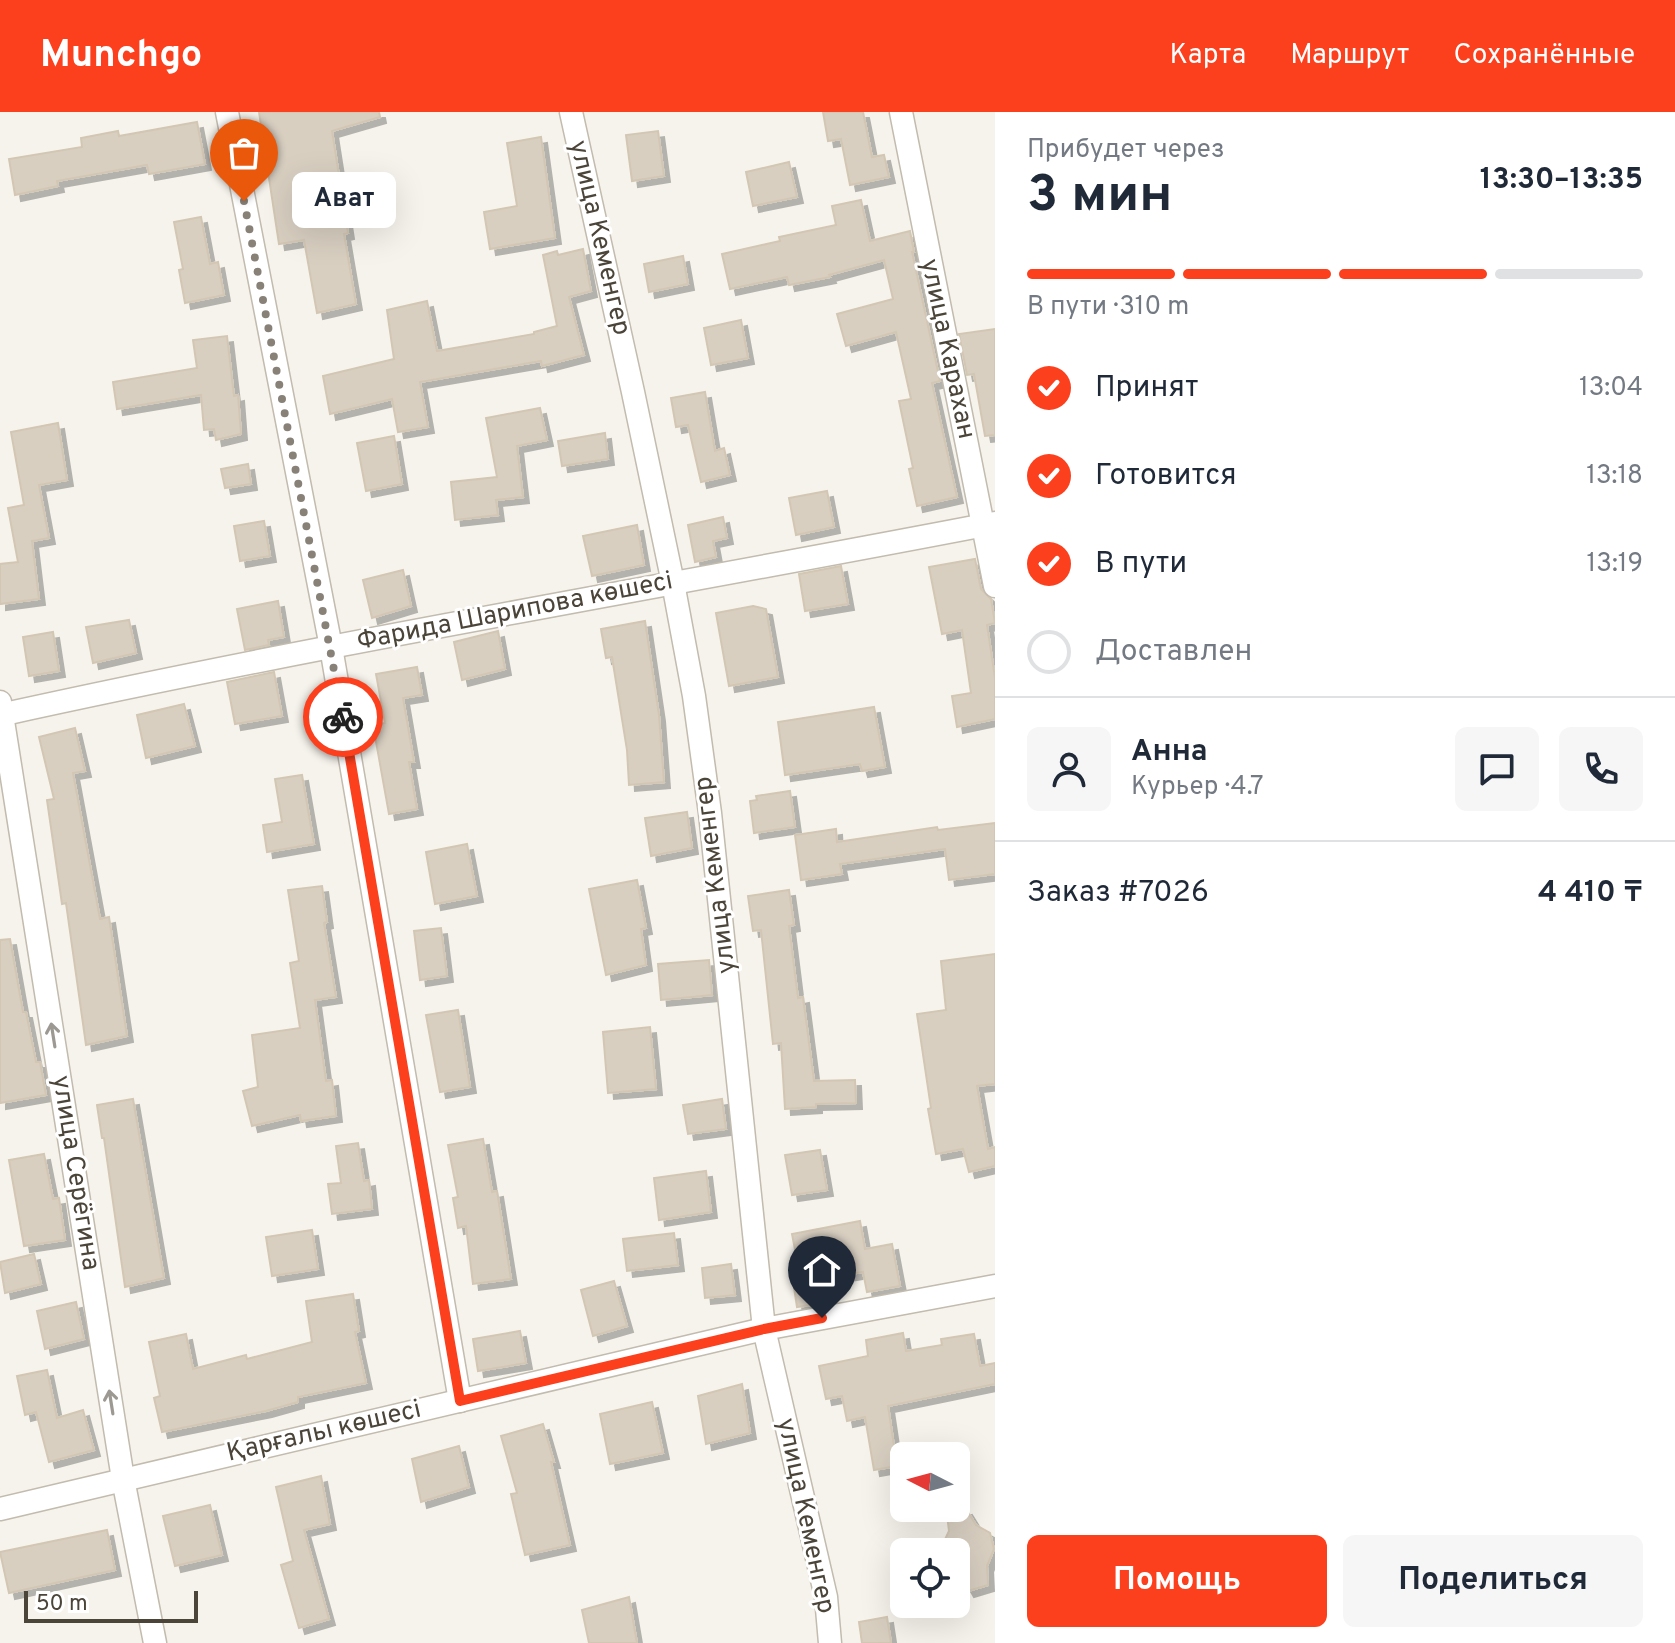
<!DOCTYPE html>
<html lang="ru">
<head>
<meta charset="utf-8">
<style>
	:root { --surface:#fff; --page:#f6f6f7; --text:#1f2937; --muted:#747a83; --line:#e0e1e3; --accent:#fc3f1d }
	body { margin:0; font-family:Overpass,sans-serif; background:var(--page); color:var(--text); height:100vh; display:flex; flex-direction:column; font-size:30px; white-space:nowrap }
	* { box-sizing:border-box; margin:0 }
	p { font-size:26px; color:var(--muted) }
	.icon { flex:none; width:44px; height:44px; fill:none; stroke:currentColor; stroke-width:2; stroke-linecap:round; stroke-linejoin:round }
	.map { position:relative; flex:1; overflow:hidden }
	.side { display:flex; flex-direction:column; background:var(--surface); width:680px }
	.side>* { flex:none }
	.needle { width:52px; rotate:276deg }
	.tools { position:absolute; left:890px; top:1330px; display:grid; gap:16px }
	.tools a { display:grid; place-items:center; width:80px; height:80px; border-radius:12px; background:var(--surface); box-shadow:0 8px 32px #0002; font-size:40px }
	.scale { position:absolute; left:24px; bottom:20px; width:174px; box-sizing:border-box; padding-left:8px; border:4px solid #4b4439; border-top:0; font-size:22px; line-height:28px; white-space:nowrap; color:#4b4439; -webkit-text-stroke:6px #fff; paint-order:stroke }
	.pin { position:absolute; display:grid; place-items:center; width:68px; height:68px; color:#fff; margin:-82px -34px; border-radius:50% 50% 50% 0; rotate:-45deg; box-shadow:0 0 8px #0007 }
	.pin .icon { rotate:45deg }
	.courier { position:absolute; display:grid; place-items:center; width:80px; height:80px; margin:-40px; border:6px solid #fc3f1d; border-radius:50%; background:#fff; color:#222; box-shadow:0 2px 10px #0007 }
	.bubble { position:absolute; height:56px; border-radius:12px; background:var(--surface); box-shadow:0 8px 32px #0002; font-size:26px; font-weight:700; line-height:56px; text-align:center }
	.headline em { font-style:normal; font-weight:700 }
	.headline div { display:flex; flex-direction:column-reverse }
	.headline { display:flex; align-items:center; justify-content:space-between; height:136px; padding:0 32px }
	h1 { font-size:52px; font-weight:700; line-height:60px }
	.bar { display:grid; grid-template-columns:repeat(4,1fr); gap:12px 8px; align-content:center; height:96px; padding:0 32px }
	.bar i { height:10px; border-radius:6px; background:var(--line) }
	.bar .selected { background:var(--accent) }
	.bar p { grid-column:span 4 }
	.line { display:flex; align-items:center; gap:20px; padding:0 32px; border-top:2px solid var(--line) }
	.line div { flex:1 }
	.round { display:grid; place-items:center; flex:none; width:84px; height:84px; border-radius:12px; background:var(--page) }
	ol { padding:0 32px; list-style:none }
	li { display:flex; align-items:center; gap:24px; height:88px }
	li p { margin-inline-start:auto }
	li .icon { padding:8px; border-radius:50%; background:var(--accent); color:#fff; stroke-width:4 }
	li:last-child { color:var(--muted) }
	li i { width:44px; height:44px; border:4px solid var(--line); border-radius:50% }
	.primary-button { display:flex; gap:16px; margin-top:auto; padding:16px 32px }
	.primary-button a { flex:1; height:92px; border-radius:12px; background:var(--accent); color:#fff; font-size:32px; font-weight:700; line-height:92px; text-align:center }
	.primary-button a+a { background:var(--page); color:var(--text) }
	header { display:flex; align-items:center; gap:48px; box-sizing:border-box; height:112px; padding:0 40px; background:var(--accent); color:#fff }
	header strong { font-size:38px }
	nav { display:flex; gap:44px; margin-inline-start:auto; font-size:28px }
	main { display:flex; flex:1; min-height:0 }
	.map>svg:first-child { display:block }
</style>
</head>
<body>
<header>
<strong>Munchgo</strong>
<nav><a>Карта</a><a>Маршрут</a><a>Сохранённые</a></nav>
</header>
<main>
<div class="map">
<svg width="995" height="1531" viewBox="0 0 995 1531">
	<defs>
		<filter id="shadow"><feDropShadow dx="6" dy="6" stdDeviation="0" flood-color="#0004"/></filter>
	</defs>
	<rect width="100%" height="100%" fill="#f6f3ec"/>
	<g fill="#d8cfc1" stroke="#d3c7b4" stroke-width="2" filter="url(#shadow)">
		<path d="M259,0H379L380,5L332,19L348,121L344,122L356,192L317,201L304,128L279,132Z"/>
		<path d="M823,0H863L872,45L884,43L889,65L850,73L841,27L828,29Z"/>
		<path d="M197,10L205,52L149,62L147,53L57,69L58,74L15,83L9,47L82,35L81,26L118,19L119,24Z"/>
		<path d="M658,19L664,64L632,69L626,23Z"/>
		<path d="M541,25L555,126L490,137L484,100L517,94L507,31Z"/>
		<path d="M789,50L797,85L753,94L746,60Z"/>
		<path d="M861,88L870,129L910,119L914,140H912L940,269L932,271L957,385L917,394L909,357L913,356L899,289L911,287L896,220L846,234L837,202L893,187L884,148L829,163L830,165L789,173L787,165L730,177L722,142L780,129L779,125L836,113L832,94Z"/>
		<path d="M201,105L210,152L218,150L224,183L185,191L179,158L183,157L174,110Z"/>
		<path d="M583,137L591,179L569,185L584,243L542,254L541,249L420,270L428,315L398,320L392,287L330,302L323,264L394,247L387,198L427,189L437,239L534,222V220L557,214L543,143L557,139L558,143Z"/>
		<path d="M683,144L688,172L649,180L644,152Z"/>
		<path d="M741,208L748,246L711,253L704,216Z"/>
		<path d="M995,217V323L985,324L974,262L967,263L959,222Z"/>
		<path d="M227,224L234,284L238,283L241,322L216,328L214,317L204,318L201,283L117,297L113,270L197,256L193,228Z"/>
		<path d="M705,280L715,339L724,336L730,363L701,370L688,313L676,315L671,286Z"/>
		<path d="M540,296L547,328L517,334L523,385L496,388L498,403L455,408L451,370L497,365L486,306Z"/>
		<path d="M58,311L67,368L39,373L49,426L32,429L39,487L0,492V452L18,450L8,396L24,393L11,320Z"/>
		<path d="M605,321L608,347L562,354L558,329Z"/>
		<path d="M394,324L402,372L366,379L357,331Z"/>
		<path d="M248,352L251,372L225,376L221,357Z"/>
		<path d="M827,379L834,415L796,423L789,386Z"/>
		<path d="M723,405L727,426L713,429L716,445L695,450L688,413Z"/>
		<path d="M264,409L270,444L240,449L234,414Z"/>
		<path d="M637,413L644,453L592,464L583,424Z"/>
		<path d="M975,447L981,477L991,487L995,511L987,513L995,566V607L957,615L952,584L971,581L962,518L942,522L929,455Z"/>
		<path d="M841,454L848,492L805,499L799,462Z"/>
		<path d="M403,458L411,494L372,506L363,468Z"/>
		<path d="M278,489L284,525L268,528L269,533L245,538L237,497Z"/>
		<path d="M753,494L766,497L778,565L729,574L716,501Z"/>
		<path d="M129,508L136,541L93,551L86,515Z"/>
		<path d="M645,509L659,603L664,670L629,673L627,638L612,545L606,546L601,517Z"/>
		<path d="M498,519L505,557L462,568L454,530Z"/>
		<path d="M53,520L59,559L29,564L23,525Z"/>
		<path d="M417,555L422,583L403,586L414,650H409L417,697L389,702L373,613L385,611L376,562Z"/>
		<path d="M274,560L282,604L235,612L227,570Z"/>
		<path d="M184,592L195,634L146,646L137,603Z"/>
		<path d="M874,595L885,655L862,659L860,652L785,663L778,610Z"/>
		<path d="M75,616L85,659L73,661L100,807L109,805L127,924L86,933L66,791L62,792L47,688L54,687L39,625Z"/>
		<path d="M302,663L314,732L267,740L263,713L282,710L275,667Z"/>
		<path d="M790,679L795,715L754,721L750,689L757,688L756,684Z"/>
		<path d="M687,700L692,736L651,744L645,706Z"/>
		<path d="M995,711V762L949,768L945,737L840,752L842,762L801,768L795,723L836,717L837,730L937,715L938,718Z"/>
		<path d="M467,732L477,784L435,792L426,740Z"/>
		<path d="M637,768L646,816L641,817L646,853L606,863L589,777Z"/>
		<path d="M322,774L327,810L324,811L336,885L315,888L326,969L332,968L336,1004L301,1009L300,1003L252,1014L243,979L258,975L252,923L300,916L290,851L299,849L288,778Z"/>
		<path d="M789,778L794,813L789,814L798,886L803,885L814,969L855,968L856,991L816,992V995L785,997L781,931L773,932L761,818L753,819L748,784Z"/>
		<path d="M441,816L447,864L420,868L414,819Z"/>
		<path d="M10,827L23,900H26L36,950H40L46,983L0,991V828Z"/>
		<path d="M995,842V972L977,974L988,1037L995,1035V1054L969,1060L963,1037L936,1042L928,997L931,996L917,902L946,898L941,849Z"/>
		<path d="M709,848L712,883L661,888L658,852Z"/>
		<path d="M458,898L470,975L440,980L426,903Z"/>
		<path d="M650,915L656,977L608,981L603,920Z"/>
		<path d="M133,987L164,1166L125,1175L104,1026H102L97,993Z"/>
		<path d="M722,987L726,1017L688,1022L683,993Z"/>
		<path d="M483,1027L492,1080L497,1079L511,1167L473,1172L466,1114L458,1116L453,1086L458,1085L448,1033Z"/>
		<path d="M358,1031L364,1069L369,1068L372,1097L332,1102L328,1072L341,1071L336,1034Z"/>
		<path d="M820,1038L827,1078L792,1083L785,1043Z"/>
		<path d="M44,1042L53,1087L59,1086L65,1128L24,1134L9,1048Z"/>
		<path d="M706,1059L711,1100L659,1108L654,1066Z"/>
		<path d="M860,1109L865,1137L892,1132L900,1174L867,1180L863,1160L827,1166L831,1190L797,1195L790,1149L797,1148L792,1122Z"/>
		<path d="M312,1118L318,1157L272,1164L266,1125Z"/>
		<path d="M674,1121L678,1153L627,1159L623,1127Z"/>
		<path d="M34,1142L41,1172L5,1181L0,1150Z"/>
		<path d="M731,1152L735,1183L705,1186L702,1156Z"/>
		<path d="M614,1169L627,1214L593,1224L581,1178Z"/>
		<path d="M353,1182L359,1219L355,1220L366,1271L298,1285V1290L266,1299L162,1320L154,1286L160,1284L149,1230L186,1222L193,1257L246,1243L247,1247L312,1230L306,1189Z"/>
		<path d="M76,1190L84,1227L45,1237L37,1199Z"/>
		<path d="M520,1219L526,1251L478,1259L473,1227Z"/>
		<path d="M903,1221L906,1239L942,1233L941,1227L974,1222L980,1254L995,1251V1272L888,1294L897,1354L874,1358L865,1305L847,1309L842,1284L826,1287L819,1254L868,1244L866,1228Z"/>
		<path d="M47,1258L57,1306L83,1298L94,1338L49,1350L36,1300L25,1303L17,1264Z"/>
		<path d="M742,1272L750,1321L706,1332L698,1284Z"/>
		<path d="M652,1290L663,1341L610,1352L600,1302Z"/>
		<path d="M543,1312L554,1350H551L570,1433L525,1443L511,1382L517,1381L501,1324Z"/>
		<path d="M459,1334L469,1375L421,1390L412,1347Z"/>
		<path d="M321,1364L330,1412L304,1418L329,1507L299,1516L281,1453L293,1449L276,1375Z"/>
		<path d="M210,1393L222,1443L175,1454L163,1404Z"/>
		<path d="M966,1397L976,1413L990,1421L994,1437L987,1454L988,1473L968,1479L956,1458V1440H939L949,1419L947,1403Z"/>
		<path d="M107,1418L115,1458L9,1481L0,1440Z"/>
		<path d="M629,1485L637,1531H589L582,1498Z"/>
		<path d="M887,1505L891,1531H862L859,1510Z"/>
	</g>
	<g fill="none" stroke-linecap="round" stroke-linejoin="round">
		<g stroke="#c2bbae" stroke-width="25">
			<g id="street">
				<path d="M227,0L331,535L460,1289"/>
				<path d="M571,0L633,280L673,471L694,584L710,701L764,1217L826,1485L830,1531"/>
				<path d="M901,0L995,474"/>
				<path d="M0,590L123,1367L155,1531"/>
				<path d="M0,603C330,530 663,475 995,411"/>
				<path d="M0,1397L764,1217L995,1174"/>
			</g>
		</g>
		<use href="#street" stroke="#fff" stroke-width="22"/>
	</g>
	<defs><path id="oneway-shaft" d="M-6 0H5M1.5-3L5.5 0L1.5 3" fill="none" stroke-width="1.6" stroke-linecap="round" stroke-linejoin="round" transform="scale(2)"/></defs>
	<g stroke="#9c9892">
		<use href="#oneway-shaft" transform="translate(53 923) rotate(-99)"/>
		<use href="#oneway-shaft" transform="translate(111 1290) rotate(-99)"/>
	</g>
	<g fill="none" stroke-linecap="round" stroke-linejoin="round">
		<path stroke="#878178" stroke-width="8" stroke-dasharray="0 14.4" d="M244,89L343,605"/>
		<path stroke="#fc3f1d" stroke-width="10" d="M343,605L460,1289L764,1217L822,1206"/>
	</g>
	<g text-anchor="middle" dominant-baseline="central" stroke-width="6" stroke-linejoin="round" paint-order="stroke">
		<g font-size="26" fill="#4b4439" stroke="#fff">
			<text transform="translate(599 126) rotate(77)">улица Кеменгер</text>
			<text transform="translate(947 237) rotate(78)">улица Карахан</text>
			<text transform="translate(515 500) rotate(-11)">Фарида Шарипова көшесі</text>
			<text transform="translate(716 763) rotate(-97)">улица Кеменгер</text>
			<text transform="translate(75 1061) rotate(81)">улица Серёгина</text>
			<text transform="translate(324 1320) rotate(-13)">Қарғалы көшесі</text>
			<text transform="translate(805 1404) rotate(78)">улица Кеменгер</text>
		</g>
	</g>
</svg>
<div class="tools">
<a><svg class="needle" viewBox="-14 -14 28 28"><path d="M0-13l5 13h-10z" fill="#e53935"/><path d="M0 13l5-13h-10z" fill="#747a83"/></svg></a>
<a><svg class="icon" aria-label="locate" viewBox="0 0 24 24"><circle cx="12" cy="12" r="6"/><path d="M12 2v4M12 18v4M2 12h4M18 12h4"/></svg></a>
</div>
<div class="scale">50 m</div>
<div class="pin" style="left:244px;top:89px;background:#ea580c"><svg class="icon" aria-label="bag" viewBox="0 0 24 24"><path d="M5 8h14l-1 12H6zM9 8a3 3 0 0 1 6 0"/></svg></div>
<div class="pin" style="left:822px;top:1206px;background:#1f2937"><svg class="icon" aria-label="home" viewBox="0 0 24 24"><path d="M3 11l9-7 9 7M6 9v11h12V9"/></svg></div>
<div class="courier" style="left:343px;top:605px"><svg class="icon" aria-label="bike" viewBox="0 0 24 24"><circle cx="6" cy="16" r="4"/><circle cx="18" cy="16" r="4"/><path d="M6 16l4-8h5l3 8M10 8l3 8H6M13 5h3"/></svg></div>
<div class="bubble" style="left:292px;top:60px;width:104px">Ават</div>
</div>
<section class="side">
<div class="headline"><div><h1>3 мин</h1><p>Прибудет через</p></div><em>13:30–13:35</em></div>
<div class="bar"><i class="selected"></i><i class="selected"></i><i class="selected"></i><i></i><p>В пути · 310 m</p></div>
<ol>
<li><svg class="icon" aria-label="check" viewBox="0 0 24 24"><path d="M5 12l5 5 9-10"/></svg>Принят<p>13:04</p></li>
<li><svg class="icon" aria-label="check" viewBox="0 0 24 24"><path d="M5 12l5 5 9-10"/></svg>Готовится<p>13:18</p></li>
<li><svg class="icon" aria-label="check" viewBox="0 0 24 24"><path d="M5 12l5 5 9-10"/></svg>В пути<p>13:19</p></li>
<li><i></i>Доставлен</li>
</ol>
<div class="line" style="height:144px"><a class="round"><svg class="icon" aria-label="person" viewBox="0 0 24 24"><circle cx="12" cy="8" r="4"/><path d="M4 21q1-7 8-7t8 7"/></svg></a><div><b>Анна</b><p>Курьер · 4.7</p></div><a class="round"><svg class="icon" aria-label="chat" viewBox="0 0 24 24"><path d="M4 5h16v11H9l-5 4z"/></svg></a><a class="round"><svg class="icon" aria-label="phone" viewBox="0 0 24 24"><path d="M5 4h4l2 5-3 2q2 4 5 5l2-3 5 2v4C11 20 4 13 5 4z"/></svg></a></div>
<div class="line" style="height:104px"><div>Заказ #7026</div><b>4 410 ₸</b></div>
<div class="primary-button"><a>Помощь</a><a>Поделиться</a></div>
</section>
</main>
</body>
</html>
